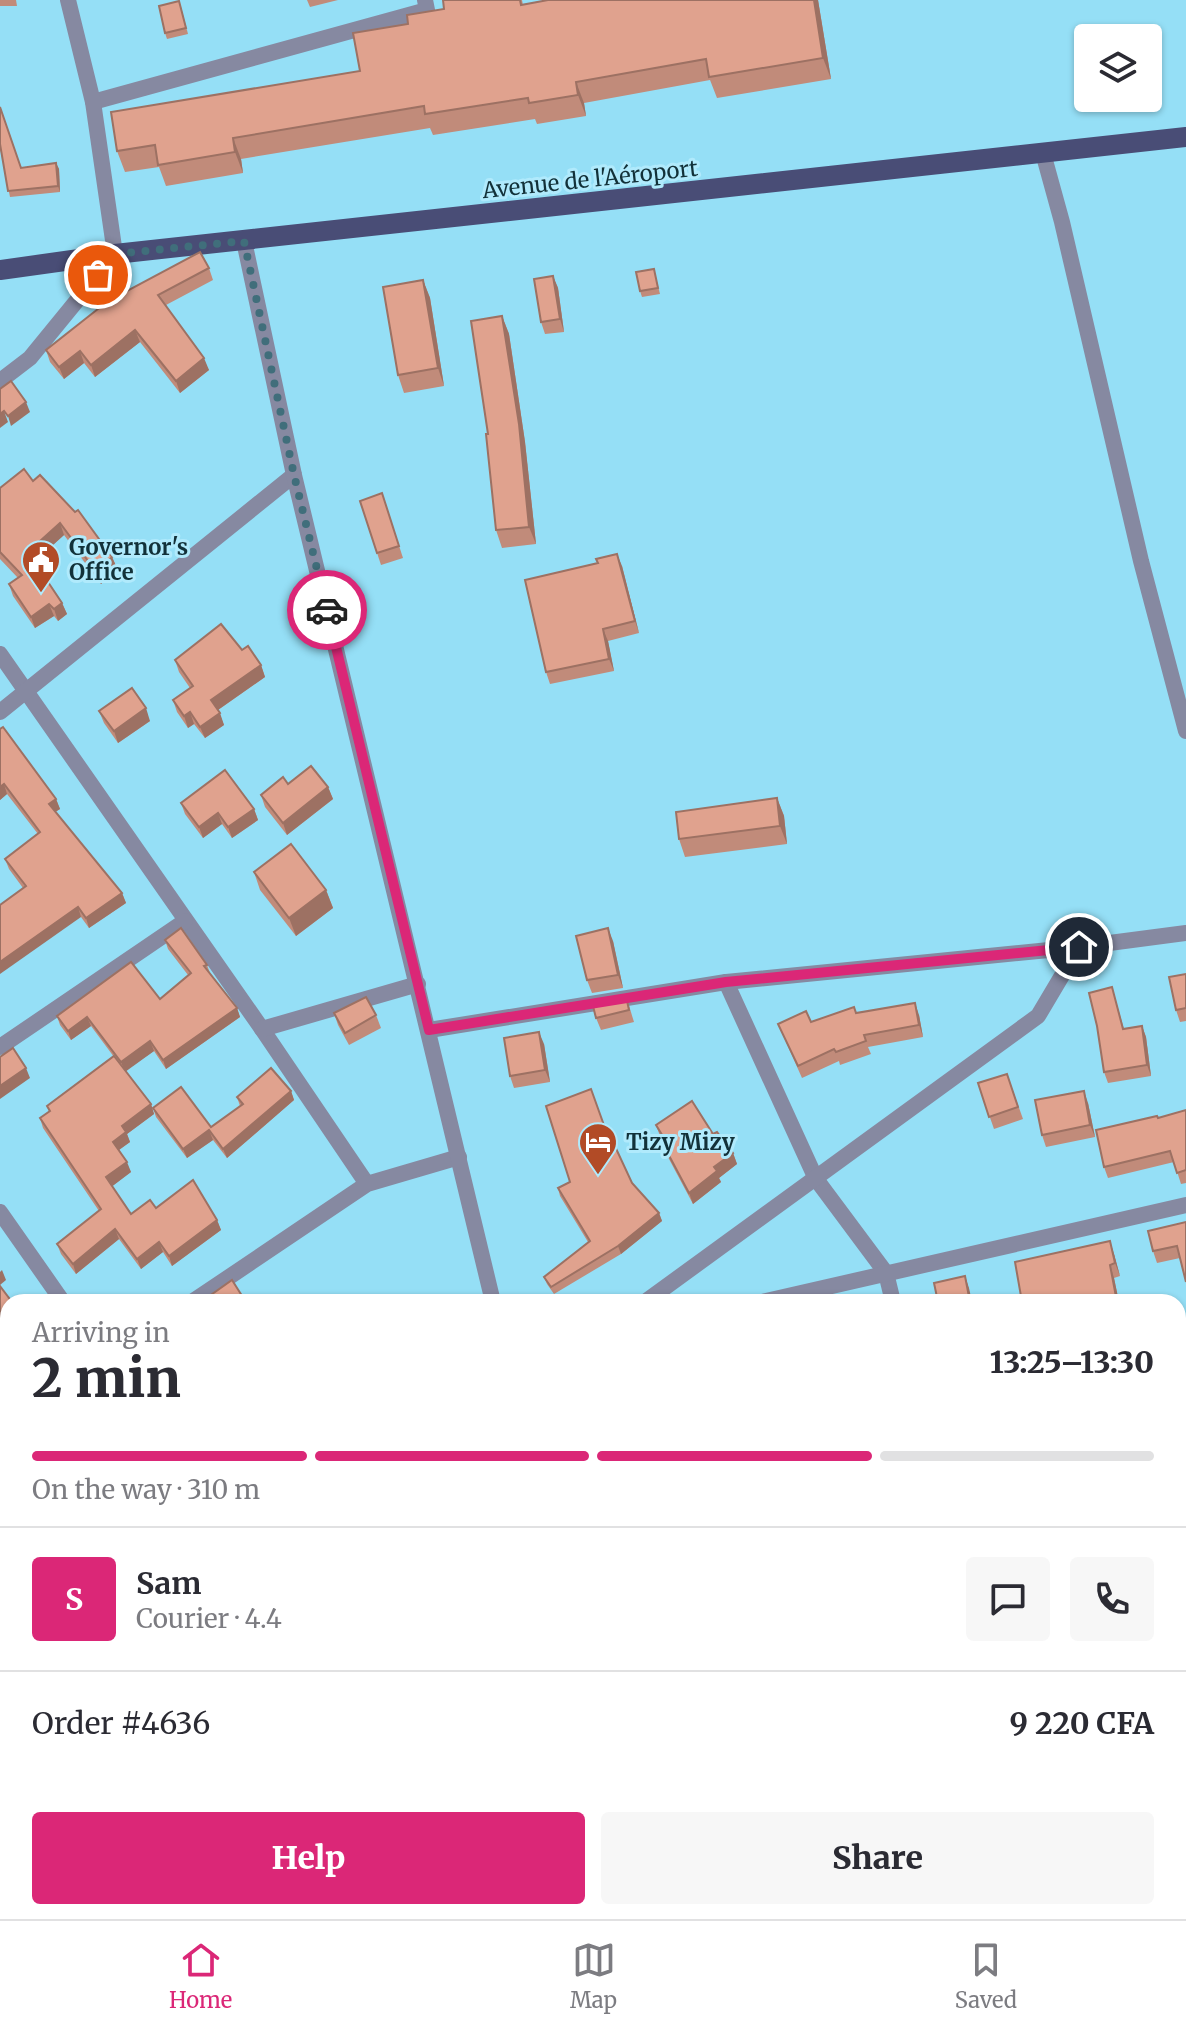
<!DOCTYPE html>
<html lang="en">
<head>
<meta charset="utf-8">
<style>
	:root { --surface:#fff; --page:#f7f7f7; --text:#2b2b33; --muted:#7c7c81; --line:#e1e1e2; --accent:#db2777 }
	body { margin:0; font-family:Merriweather,serif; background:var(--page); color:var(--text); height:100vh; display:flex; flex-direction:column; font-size:30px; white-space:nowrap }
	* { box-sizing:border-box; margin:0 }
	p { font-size:26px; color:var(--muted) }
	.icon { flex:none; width:44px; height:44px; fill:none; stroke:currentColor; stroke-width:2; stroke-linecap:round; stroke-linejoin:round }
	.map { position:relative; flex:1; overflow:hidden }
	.drawer { position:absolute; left:0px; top:1294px; width:1186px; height:626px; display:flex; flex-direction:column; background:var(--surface); border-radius:24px 24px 0 0; box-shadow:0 2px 6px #0004 }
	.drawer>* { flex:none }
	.controls { position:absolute; left:1074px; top:24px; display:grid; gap:16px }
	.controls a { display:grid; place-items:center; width:88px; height:88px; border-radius:8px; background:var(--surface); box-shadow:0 2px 6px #0004; font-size:40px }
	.pin { position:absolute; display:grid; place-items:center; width:68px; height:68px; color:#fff; margin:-34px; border:4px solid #fff; border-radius:50%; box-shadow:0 2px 8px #0007 }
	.courier { position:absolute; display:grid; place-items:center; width:80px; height:80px; margin:-40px; border:6px solid #db2777; border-radius:50%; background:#fff; color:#222; box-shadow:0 2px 10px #0007 }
	.summary em { font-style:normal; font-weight:800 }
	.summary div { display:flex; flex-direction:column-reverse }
	.summary { display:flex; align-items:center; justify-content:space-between; height:136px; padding:0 32px }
	h1 { font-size:52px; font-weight:800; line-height:60px }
	.bar { display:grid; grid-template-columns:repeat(4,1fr); gap:12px 8px; align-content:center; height:96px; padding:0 32px }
	.bar i { height:10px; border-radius:6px; background:var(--line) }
	.bar .selected { background:var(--accent) }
	.bar p { grid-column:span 4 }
	.line { display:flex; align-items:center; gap:20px; padding:0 32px; border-top:2px solid var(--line) }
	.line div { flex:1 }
	.round { display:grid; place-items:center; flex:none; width:84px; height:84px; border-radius:8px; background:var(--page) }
	.action { display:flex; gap:16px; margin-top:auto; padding:16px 32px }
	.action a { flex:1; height:92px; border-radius:8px; background:var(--accent); color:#fff; font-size:32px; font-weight:800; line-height:92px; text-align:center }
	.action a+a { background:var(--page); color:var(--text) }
	.tab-bar { display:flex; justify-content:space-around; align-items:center; height:112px; border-top:2px solid var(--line); background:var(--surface); font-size:22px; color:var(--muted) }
	.tab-bar a { display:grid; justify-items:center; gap:4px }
	.tab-bar .selected { color:var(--accent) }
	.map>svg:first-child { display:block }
</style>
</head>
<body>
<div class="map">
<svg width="1186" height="1919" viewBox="0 0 1186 1919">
	<rect width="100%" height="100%" fill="#95dff6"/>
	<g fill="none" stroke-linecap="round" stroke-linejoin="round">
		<g stroke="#8689a1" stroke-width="16">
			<path d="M93,102L427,10L425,0"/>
			<path d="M1043,153L1062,222L1141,561L1186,731"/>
			<path d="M0,381L30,358L115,254L93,102L68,0"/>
			<path d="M0,654L262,1029L367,1184"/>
			<path d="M0,712L294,475"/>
			<path d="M726,982L816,1179L886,1273L893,1302"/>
			<path d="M262,1029L418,984"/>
			<path d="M429,1030L726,982L1079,947L1186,933"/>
			<path d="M0,1047L185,921"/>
			<path d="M0,1212L63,1302"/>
			<path d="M192,1302L367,1184L459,1157"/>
			<path d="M645,1302L1038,1016L1079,947"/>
			<path d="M762,1302L1186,1205"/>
			<path d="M1178,1404L1186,1402"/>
			<path d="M0,1650L8,1660"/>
			<path d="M0,1740L8,1735"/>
			<path d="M1178,1794L1186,1792"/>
			<path d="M173,1912L178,1919"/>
			<path d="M1038,1912L1039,1919"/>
			<path d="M240,1919L249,1912"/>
			<path d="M654,1919L684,1912"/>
		</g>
		<g stroke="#8689a1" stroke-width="16">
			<path d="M244,241L294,475L493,1302"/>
			<path d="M652,1912L654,1919"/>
		</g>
		<path stroke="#494d76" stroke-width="20" d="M0,270L115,254L1186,137"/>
	</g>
	<g fill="#c18b7a">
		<path d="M0,0H16L17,6H0Z"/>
		<path d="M307,0H338L310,7Z"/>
		<path d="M443,0H522L523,5L548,0H818L831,79L717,98L710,80L584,103L586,116L537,124L535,119L433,135L430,128L241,159L243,173L166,186L159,167L125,172L117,151L360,71L408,24L444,9Z"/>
		<path d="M181,7L188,34L167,39L165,33Z"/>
		<path d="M0,107L21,168L56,163L59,169L60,192L10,197L0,148Z"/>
		<path d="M209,268L213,280L166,305L209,370L180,393L140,342L95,377L84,363L64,379L50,362L46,350Z"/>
		<path d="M654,269L660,294L642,297L640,291Z"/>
		<path d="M553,276L558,288L564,332L545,334L541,322Z"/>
		<path d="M423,280L430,298L444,386L404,393L398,375Z"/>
		<path d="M502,316L509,334L525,442L536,544L502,548L496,530L488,434Z"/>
		<path d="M33,481L112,557L117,568L101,584L64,535L35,561L62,603L67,614L58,621L54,616L35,628L13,596L9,584L18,578L0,559V488Z"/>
		<path d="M382,493L403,558L381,565L360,501Z"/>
		<path d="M622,566L639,633L608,641L614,671L550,684L546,672Z"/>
		<path d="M242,650L261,665L265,677L218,710L224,725L205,738L194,724L188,728L177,712L173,700L190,688L179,672L175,660Z"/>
		<path d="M99,711L150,721L118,743L104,723Z"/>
		<path d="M0,729L56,799L60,809L55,812L122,893L126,903L89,928L81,917L23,888L9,869L5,859L38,834L7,794L0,800Z"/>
		<path d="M288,784L328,787L333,799L287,835L265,807L261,795Z"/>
		<path d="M777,798L784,816L787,844L685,857L679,839Z"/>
		<path d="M181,803L254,809L258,820L232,838L222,824L203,838L185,814Z"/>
		<path d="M254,872L326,890L333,908L296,936L260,890Z"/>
		<path d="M165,940L207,965L210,973L237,1008L240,1017L166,1069L154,1051L125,1071L151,1104L154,1114L127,1134L130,1142L119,1150L131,1172L112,1186L131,1214L156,1208L217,1220L221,1230L172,1266L163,1252L141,1269L119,1239L76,1274L61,1254L57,1244L99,1211L43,1128L40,1118L49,1112L47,1106L114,1057L91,1026L71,1040L60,1025L57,1016L160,999L188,975L168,949Z"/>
		<path d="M613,941L623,988L592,993L587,980Z"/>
		<path d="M1186,974V1021L1180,1022L1176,1010Z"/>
		<path d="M1112,987L1124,1029L1142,1026L1146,1037L1151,1076L1108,1083L1104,1072Z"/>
		<path d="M626,996L634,1022L601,1030L596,1018Z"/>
		<path d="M334,1013L376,1015L381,1028L349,1045L338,1025Z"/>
		<path d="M856,1013L919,1015L923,1037L868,1047L871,1054L840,1065L839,1061L802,1078L778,1024L811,1022Z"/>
		<path d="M544,1044L550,1082L514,1088L510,1076Z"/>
		<path d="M1007,1074L1023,1119L994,1129L978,1083Z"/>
		<path d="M291,1091L294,1100L227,1158L213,1140L187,1158L156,1117L153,1108L211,1127L240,1106L237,1097Z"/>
		<path d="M1088,1103L1095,1137L1046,1147L1042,1135Z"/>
		<path d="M1186,1110V1183L1181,1184L1174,1162L1108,1178L1104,1167L1158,1118Z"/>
		<path d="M656,1125L713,1134L733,1153L737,1164L719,1178L721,1182L693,1204L669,1159L665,1148L666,1147L660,1136Z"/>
		<path d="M610,1142L632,1183L659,1213L662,1221L621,1254L554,1294L547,1284L544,1277L588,1242L560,1196L558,1188L570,1182Z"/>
		<path d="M1186,1222L1180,1258L1157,1263L1153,1251Z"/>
		<path d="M1114,1254L1120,1276L1114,1278L1119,1302H1022Z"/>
		<path d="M965,1276L972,1302H938Z"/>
		<path d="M8,1378V1518L0,1508V1385Z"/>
		<path d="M1178,1484L1186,1520V1579L1178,1582Z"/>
		<path d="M8,1598V1639L0,1628V1603Z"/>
		<path d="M1186,1619V1738L1178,1740V1621Z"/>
		<path d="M1186,1823V1883L1178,1885V1825Z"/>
		<path d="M357,1912H442L433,1919H362Z"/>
		<path d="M845,1912H937L939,1919H847Z"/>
	</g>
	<g fill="#9d7163">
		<path d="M814,0H818L831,79L823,58Z"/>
		<path d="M576,82L584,103L586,116L578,95Z"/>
		<path d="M233,138L241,159L243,173L235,152Z"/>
		<path d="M56,163L59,169L60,192L58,186Z"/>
		<path d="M553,276L558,288L564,332L560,319Z"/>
		<path d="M423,280L430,298L444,386L438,368Z"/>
		<path d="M502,316L509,334L525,442L536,544L529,527Z"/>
		<path d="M135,330L140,342L95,377L91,365Z"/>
		<path d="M80,351L84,363L64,379L59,367Z"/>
		<path d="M204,358L209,370L180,393L176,381Z"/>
		<path d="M26,402L30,412L11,426L8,416Z"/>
		<path d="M4,411L8,422L0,428V414Z"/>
		<path d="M60,523L64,535L32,564L28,552Z"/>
		<path d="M617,554L622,566L639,633L635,621Z"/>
		<path d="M112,557L117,568L101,584L97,573Z"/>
		<path d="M62,603L67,614L58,621L54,609Z"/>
		<path d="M49,604L54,616L35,628L31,617Z"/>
		<path d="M603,629L608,641L614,671L609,659Z"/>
		<path d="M261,665L265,677L215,712L211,700Z"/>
		<path d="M146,708L150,721L118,743L114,731Z"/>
		<path d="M190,712L194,724L188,728L184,716Z"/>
		<path d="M220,713L224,725L205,738L200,727Z"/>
		<path d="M4,784L7,794L0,800V787Z"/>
		<path d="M328,787L333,799L287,835L283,823Z"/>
		<path d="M777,798L784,816L787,844L780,826Z"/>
		<path d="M56,799L60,809L52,814L49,804Z"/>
		<path d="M254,809L258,820L232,838L228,827Z"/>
		<path d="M218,813L222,824L203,838L199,827Z"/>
		<path d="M326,890L333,908L296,936L289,918Z"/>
		<path d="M122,893L126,903L89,928L86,918Z"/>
		<path d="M78,907L81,917L0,974V962Z"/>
		<path d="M608,928L613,941L623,988L618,975Z"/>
		<path d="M915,1003L919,1015L923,1037L919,1025Z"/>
		<path d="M237,1008L240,1017L166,1069L163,1060Z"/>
		<path d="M87,1017L91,1026L71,1040L68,1031Z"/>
		<path d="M1142,1026L1146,1037L1151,1076L1147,1065Z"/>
		<path d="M539,1032L544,1044L550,1082L545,1070Z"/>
		<path d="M150,1041L154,1051L125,1072L121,1062Z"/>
		<path d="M26,1068L30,1078L0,1099V1086Z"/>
		<path d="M291,1091L294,1100L227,1158L223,1149Z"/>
		<path d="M1084,1091L1088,1103L1095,1137L1090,1125Z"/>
		<path d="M151,1104L154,1114L127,1134L130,1142L116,1152L113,1142L122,1126Z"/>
		<path d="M209,1130L213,1140L187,1158L183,1149Z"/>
		<path d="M733,1153L737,1164L719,1178L721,1182L693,1204L689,1193L714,1167Z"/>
		<path d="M127,1162L131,1172L110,1188L106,1177Z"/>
		<path d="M659,1213L662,1221L621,1254L618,1246Z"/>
		<path d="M217,1220L221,1230L172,1266L169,1256Z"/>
		<path d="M115,1229L119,1239L76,1274L73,1264Z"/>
		<path d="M1110,1241L1114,1254L1120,1276L1115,1263Z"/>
		<path d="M159,1242L163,1252L141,1269L137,1259Z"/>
		<path d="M1110,1265L1114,1278L1119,1302H1117Z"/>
		<path d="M2,1270L6,1280L0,1285V1272Z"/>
		<path d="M965,1276L969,1288L972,1302L969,1297Z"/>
		<path d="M8,1307V1322L0,1328V1313Z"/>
		<path d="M96,1912H117L107,1919H86Z"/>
		<path d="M421,1912H442L433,1919H412Z"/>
	</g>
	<g fill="#e0a28e" stroke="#9d7163" stroke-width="2">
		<path d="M443,0H520L521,5L548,0H814L823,58L709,77L706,59L576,82L578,95L529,103L528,98L425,114L424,106L233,138L235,152L158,165L155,145L117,151L111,112L360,71L353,33L408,24L407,15L444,9Z"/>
		<path d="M179,1L186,28L165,33L159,6Z"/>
		<path d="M0,107L21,168L56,163L58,186L8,191L0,144Z"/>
		<path d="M200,252L209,268L158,295L204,358L176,381L135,330L91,365L80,351L59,367L46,350L108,301Z"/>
		<path d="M654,269L658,288L640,291L636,272Z"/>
		<path d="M553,276L560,319L541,322L534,279Z"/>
		<path d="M423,280L438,368L398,375L383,287Z"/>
		<path d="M502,316L519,424L529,527L496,530L486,434H488L471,321Z"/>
		<path d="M11,381L26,402L8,416L4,411L0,414V389Z"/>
		<path d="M24,469L33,481L40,475L75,512L78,510L112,557L97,573L60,523L28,552L62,603L54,609L49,604L31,617L9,584L22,575L0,552V488Z"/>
		<path d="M382,493L399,546L377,553L360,501Z"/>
		<path d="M617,554L635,621L603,629L609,659L546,672L525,580L598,563L596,559Z"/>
		<path d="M221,624L242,650L248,646L261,665L211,700L220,713L200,727L190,712L184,716L173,700L193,686L175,660Z"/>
		<path d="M132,688L146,708L114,731L99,711Z"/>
		<path d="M3,727L56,799L49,804L122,893L86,918L78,907L0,962V905L26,886L5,859L40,832L4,784L0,787V729Z"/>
		<path d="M311,766L328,787L283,823L261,795L283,777L288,784Z"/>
		<path d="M225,770L254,809L228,827L218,813L199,827L181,803Z"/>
		<path d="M777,798L780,826L679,839L676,812Z"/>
		<path d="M291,844L326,890L289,918L254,872Z"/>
		<path d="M181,928L207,965L204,966L237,1008L163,1060L150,1041L121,1062L87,1017L68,1031L57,1016L131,962L160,999L191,973L165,940Z"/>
		<path d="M608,928L618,975L587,980L576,936Z"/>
		<path d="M1186,974V1008L1176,1010L1169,977Z"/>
		<path d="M1112,987L1123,1029L1142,1026L1147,1065L1104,1072L1097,1026L1089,993Z"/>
		<path d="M626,996L629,1010L596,1018L592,1002Z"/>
		<path d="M366,997L376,1015L345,1033L334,1013Z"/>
		<path d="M915,1003L919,1025L864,1035L866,1041L836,1052L834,1049L798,1066L778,1024L806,1011L811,1022L854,1007L856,1013Z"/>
		<path d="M539,1032L545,1070L510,1076L504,1038Z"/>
		<path d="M13,1048L26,1068L0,1086V1057Z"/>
		<path d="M114,1056L151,1104L122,1126L126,1132L113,1142L127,1162L106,1177L131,1214L150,1200L156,1208L193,1180L217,1220L169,1256L159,1242L137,1259L115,1229L73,1264L57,1244L101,1209L40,1118L50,1111L47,1106Z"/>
		<path d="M271,1068L291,1091L223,1149L209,1130L183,1149L153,1108L181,1087L211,1127L243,1104L237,1097Z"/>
		<path d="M1007,1074L1018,1107L989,1117L978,1083Z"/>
		<path d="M591,1089L610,1142H613L632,1183L659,1213L618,1246L551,1287L544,1277L590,1241L558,1188L570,1182L546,1106Z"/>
		<path d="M1084,1091L1090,1125L1042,1135L1035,1100Z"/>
		<path d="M692,1101L713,1134L717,1132L733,1153L714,1167L717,1171L689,1193L665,1148L669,1146L656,1125Z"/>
		<path d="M1186,1110V1170L1177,1173L1170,1151L1104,1167L1096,1130L1157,1116L1158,1118Z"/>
		<path d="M1186,1222V1282L1177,1246L1153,1251L1148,1231Z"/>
		<path d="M1110,1241L1115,1263L1110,1265L1117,1302H1022L1015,1262Z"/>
		<path d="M965,1276L969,1297L945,1302H938L934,1283Z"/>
		<path d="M232,1280L244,1299L240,1302H201Z"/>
		<path d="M0,1286L12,1302H8V1307L0,1313Z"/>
		<path d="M8,1378V1512L0,1502V1385Z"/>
		<path d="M1178,1489L1186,1525V1571L1178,1573Z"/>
		<path d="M8,1598V1627L5,1630L0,1623V1603Z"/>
		<path d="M1186,1619V1725L1178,1727V1621Z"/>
		<path d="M1186,1823V1871L1178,1873V1825Z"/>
		<path d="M51,1912H96L86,1919H42Z"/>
		<path d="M257,1912H298L302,1917L299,1919H249Z"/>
		<path d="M362,1912H421L412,1919H367Z"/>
		<path d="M872,1912H935L937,1919H873Z"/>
		<path d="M1111,1915L1112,1919H1098Z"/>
	</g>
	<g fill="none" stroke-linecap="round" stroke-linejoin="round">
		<path stroke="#406e7b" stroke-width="8" stroke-dasharray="0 14.4" d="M98,275L115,254L244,241L294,475L327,610"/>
		<path stroke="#db2777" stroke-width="10" d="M327,610L429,1030L726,982L1079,947"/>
	</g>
	<defs>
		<g id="civic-pin" transform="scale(2)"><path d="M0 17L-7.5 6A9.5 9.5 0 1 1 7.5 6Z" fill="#b24b26" stroke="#b0eafc"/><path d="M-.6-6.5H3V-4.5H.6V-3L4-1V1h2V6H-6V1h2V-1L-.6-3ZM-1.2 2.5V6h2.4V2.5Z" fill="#fff"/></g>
		<g id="hotel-pin" transform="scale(2)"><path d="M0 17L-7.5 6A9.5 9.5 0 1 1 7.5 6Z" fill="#b24b26" stroke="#b0eafc"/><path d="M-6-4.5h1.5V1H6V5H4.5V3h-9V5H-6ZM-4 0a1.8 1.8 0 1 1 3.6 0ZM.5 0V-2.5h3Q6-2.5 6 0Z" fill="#fff"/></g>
	</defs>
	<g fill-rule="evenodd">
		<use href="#civic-pin" x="41" y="560"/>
		<use href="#hotel-pin" x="598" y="1142"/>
	</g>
	<g text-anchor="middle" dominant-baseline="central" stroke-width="6" stroke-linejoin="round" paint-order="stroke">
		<g font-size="22" fill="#123139" stroke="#b0eafc">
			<text transform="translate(590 179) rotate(-6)">Avenue de l'Aéroport</text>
		</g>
		<g font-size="22" font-weight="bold" fill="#123139" stroke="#b0eafc" text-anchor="start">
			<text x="69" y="547">Governor's<tspan x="69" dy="25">Office</tspan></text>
			<text x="626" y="1142">Tizy Mizy</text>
		</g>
	</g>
</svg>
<div class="controls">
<a><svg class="icon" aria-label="layers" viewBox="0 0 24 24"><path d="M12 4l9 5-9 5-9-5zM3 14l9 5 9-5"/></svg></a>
</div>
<div class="pin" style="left:98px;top:275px;background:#ea580c"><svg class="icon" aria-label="bag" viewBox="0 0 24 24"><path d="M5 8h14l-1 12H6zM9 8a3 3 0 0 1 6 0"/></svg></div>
<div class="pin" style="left:1079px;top:947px;background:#1f2937"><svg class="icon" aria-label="home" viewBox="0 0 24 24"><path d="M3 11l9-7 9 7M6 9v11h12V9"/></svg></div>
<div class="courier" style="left:327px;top:610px"><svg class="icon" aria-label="car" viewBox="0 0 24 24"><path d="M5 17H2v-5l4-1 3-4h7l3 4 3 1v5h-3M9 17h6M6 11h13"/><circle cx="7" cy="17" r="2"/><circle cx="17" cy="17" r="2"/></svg></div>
<section class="drawer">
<div class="summary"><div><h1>2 min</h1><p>Arriving in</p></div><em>13:25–13:30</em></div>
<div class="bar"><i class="selected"></i><i class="selected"></i><i class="selected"></i><i></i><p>On the way · 310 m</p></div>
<div class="line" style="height:144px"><b class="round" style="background:var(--accent);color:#fff">S</b><div><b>Sam</b><p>Courier · 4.4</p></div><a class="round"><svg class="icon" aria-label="chat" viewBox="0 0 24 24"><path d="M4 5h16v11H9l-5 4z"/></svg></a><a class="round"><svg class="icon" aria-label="phone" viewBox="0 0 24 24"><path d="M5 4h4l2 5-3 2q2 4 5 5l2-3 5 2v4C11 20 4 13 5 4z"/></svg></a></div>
<div class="line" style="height:104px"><div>Order #4636</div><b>9 220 CFA</b></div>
<div class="action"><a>Help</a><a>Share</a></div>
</section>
</div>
<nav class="tab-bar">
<a class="selected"><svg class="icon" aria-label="home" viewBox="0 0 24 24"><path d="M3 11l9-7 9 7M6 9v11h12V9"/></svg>Home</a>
<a><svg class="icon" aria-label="map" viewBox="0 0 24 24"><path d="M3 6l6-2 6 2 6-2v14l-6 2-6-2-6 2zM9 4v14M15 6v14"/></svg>Map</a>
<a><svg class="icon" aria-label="saved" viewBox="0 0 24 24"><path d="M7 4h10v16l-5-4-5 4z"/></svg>Saved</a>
</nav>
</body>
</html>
